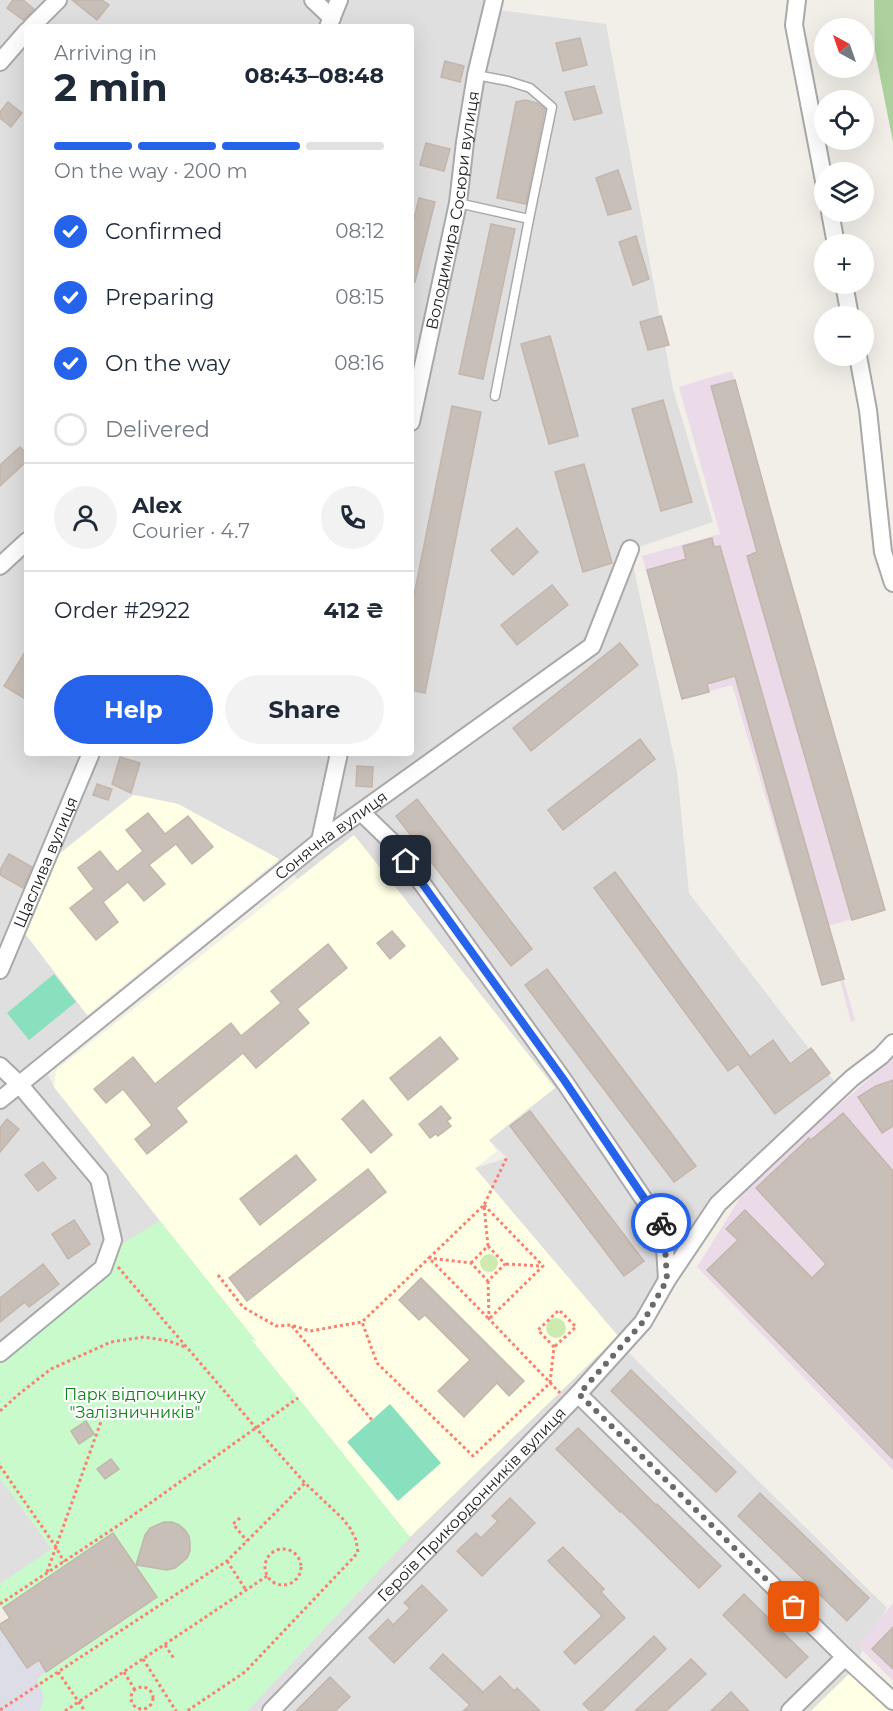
<!DOCTYPE html>
<html lang="en">
<head>
<meta charset="utf-8">
<style>
	:root { --surface:#fff; --page:#f2f2f3; --text:#1f2937; --muted:#747a83; --line:#e0e1e3; --accent:#2563eb }
	body { margin:0; font-family:Montserrat,sans-serif; background:var(--page); color:var(--text); height:100vh; display:flex; flex-direction:column; font-size:22px; white-space:nowrap }
	* { box-sizing:border-box; margin:0 }
	p { font-size:20px; color:var(--muted) }
	.icon { flex:none; width:33px; height:33px; fill:none; stroke:currentColor; stroke-width:2; stroke-linecap:round; stroke-linejoin:round }
	.map { position:relative; flex:1; overflow:hidden }
	.side { position:absolute; left:24px; top:24px; width:390px; height:732px; display:flex; flex-direction:column; background:var(--surface); border-radius:6px; box-shadow:0 6px 24px #0002 }
	.side>* { flex:none }
	.needle { width:39px; rotate:320deg }
	.controls { position:absolute; left:814px; top:18px; display:grid; gap:12px }
	.controls a { display:grid; place-items:center; width:60px; height:60px; border-radius:50%; background:var(--surface); box-shadow:0 6px 24px #0002; font-size:30px }
	.pin { position:absolute; display:grid; place-items:center; width:51px; height:51px; color:#fff; margin:-26px; border-radius:12px; box-shadow:0 3px 9px #0006 }
	.courier { position:absolute; display:grid; place-items:center; width:60px; height:60px; margin:-30px; border:4px solid #2563eb; border-radius:50%; background:#fff; color:#222; box-shadow:0 2px 8px #0007 }
	.head em { font-style:normal; font-weight:700 }
	.head div { display:flex; flex-direction:column-reverse }
	.head { display:flex; align-items:center; justify-content:space-between; height:102px; padding:0 30px }
	h1 { font-size:39px; font-weight:700; line-height:45px }
	.bar { display:grid; grid-template-columns:repeat(4,1fr); gap:9px 6px; align-content:center; height:72px; padding:0 30px }
	.bar i { height:8px; border-radius:4px; background:var(--line) }
	.bar .selected { background:var(--accent) }
	.bar p { grid-column:span 4 }
	.line { display:flex; align-items:center; gap:15px; padding:0 30px; border-top:2px solid var(--line) }
	.line div { flex:1 }
	.round { display:grid; place-items:center; flex:none; width:63px; height:63px; border-radius:32px; background:var(--page) }
	ol { padding:0 30px; list-style:none }
	li { display:flex; align-items:center; gap:18px; height:66px }
	li p { margin-inline-start:auto }
	li .icon { padding:6px; border-radius:50%; background:var(--accent); color:#fff; stroke-width:4 }
	li:last-child { color:var(--muted) }
	li i { width:33px; height:33px; border:3px solid var(--line); border-radius:50% }
	.button { display:flex; gap:12px; margin-top:auto; padding:12px 30px }
	.button a { flex:1; height:69px; border-radius:36px; background:var(--accent); color:#fff; font-size:24px; font-weight:700; line-height:69px; text-align:center }
	.button a+a { background:var(--page); color:var(--text) }
	.map>svg:first-child { display:block }
</style>
</head>
<body>
<div class="map">
<svg width="893" height="1711" viewBox="0 0 893 1711">
	<rect width="100%" height="100%" fill="#f2efe9"/>
	<g fill="#e0dfdf" fill-rule="evenodd">
		<path d="M0,0H500L498,10L606,24L673,389L713,522L630,550L677,771L689,893L840,1089L764,1160L693,1242L622,1346L887,1608L850,1673L811,1711H247L410,1537L618,1336L475,1168L507,1158L489,1140L554,1088L354,835L298,879L270,854L178,804L137,795L44,866L24,932L93,1022L43,1064L54,1087L160,1221L103,1259L0,1345ZM27,27H411V753H27Z"/>
		<path d="M0,1478L52,1549L0,1584Z"/>
	</g>
	<g fill="#ebdbe8">
		<path d="M732,371L780,546L885,910L828,926L855,1020L851,1022L840,980L822,985L732,685L682,699L642,556L720,534L679,387Z"/>
		<path d="M893,1058V1470L697,1267L750,1182Z"/>
		<path d="M893,1603V1681L858,1646Z"/>
	</g>
	<g fill="#ffffe5">
		<path d="M133,795L178,804L279,859L87,1015L24,932L44,866Z"/>
		<path d="M354,835L555,1088L489,1140L497,1151L475,1168L618,1336L410,1537L249,1337L255,1340L54,1087L56,1070Z"/>
		<path d="M850,1673L888,1711H811Z"/>
	</g>
	<g fill="#cdebb0">
		<circle cx="489" cy="1263" r="9"/>
		<circle cx="556" cy="1328" r="10"/>
	</g>
	<path fill="#add19e" d="M874,0H893V142L875,51Z"/>
	<path fill="#c8facc" d="M160,1221L257,1342L251,1339L410,1537L247,1711H40L44,1698L37,1679L156,1597L113,1533L3,1608L0,1606V1584L52,1549L0,1478V1345L128,1240Z"/>
	<g fill="#88e0be">
		<path d="M54,974L76,1002L29,1040L7,1013Z"/>
		<path d="M390,1404L441,1463L398,1501L347,1442Z"/>
	</g>
	<path fill="#dddde8" d="M0,1628L27,1668L39,1660L46,1672L37,1679L44,1698L40,1711H0Z"/>
	<g fill="#c7bfb8" stroke="#c4b6ab" stroke-width="1.5">
		<path d="M13,0H23L34,9L23,20L7,8Z"/>
		<path d="M72,0H102L109,5L97,20Z"/>
		<path d="M580,38L587,65L563,71L556,43Z"/>
		<path d="M445,61L464,66L460,82L441,77Z"/>
		<path d="M594,86L602,113L574,120L565,92Z"/>
		<path d="M525,100L537,103L545,109L526,204L497,198L516,102Z"/>
		<path d="M8,102L22,113L11,127L0,118V112Z"/>
		<path d="M426,143L450,149L444,171L420,165Z"/>
		<path d="M618,170L631,209L608,215L596,178Z"/>
		<path d="M419,198L435,202L415,282L411,281V230Z"/>
		<path d="M491,224L515,229L483,379L459,374Z"/>
		<path d="M636,236L649,279L633,285L619,242Z"/>
		<path d="M661,316L669,345L648,350L640,322Z"/>
		<path d="M550,336L578,436L549,444L521,344Z"/>
		<path d="M735,380L777,534L885,910L852,920L747,556L757,552L711,386Z"/>
		<path d="M663,400L692,502L661,511L632,409Z"/>
		<path d="M452,406L481,412L425,693L411,690V610Z"/>
		<path d="M20,447L27,454V461L0,486V465Z"/>
		<path d="M584,464L612,563L583,572L555,472Z"/>
		<path d="M517,528L538,552L513,575L491,550Z"/>
		<path d="M712,538L714,547L720,546L844,979L822,985L735,676L707,684L709,692L682,699L647,570L686,559L683,546Z"/>
		<path d="M552,585L568,605L517,645L501,625Z"/>
		<path d="M620,643L638,665L531,751L513,728Z"/>
		<path d="M27,649V700L4,686Z"/>
		<path d="M640,739L655,759L563,830L548,810Z"/>
		<path d="M120,757L140,763L131,793L112,784Z"/>
		<path d="M357,766L373,767L372,787L356,786Z"/>
		<path d="M97,784L112,789L108,800L93,795Z"/>
		<path d="M417,799L532,949L511,966L396,816Z"/>
		<path d="M148,813L165,834L188,816L213,847L192,864L176,844L149,865L165,884L144,901L128,882L103,902L118,922L96,940L70,908L94,889L78,868L100,851L117,872L143,851L126,830Z"/>
		<path d="M9,854L32,867L23,888L0,875V870Z"/>
		<path d="M615,872L750,1057L773,1040L790,1064L811,1048L830,1073L775,1114L738,1064L728,1071L594,888Z"/>
		<path d="M392,931L405,946L390,959L377,943Z"/>
		<path d="M328,944L347,968L297,1009L309,1023L256,1068L243,1053L176,1108L187,1122L147,1154L135,1139L152,1125L123,1089L106,1103L94,1089L133,1057L155,1084L231,1023L241,1036L281,1003L271,991Z"/>
		<path d="M547,969L696,1166L674,1182L525,985Z"/>
		<path d="M440,1037L458,1059L408,1100L390,1078Z"/>
		<path d="M893,1080V1126L882,1133L858,1097L876,1086Z"/>
		<path d="M363,1100L392,1135L371,1153L342,1119Z"/>
		<path d="M441,1106L451,1118L447,1121L451,1126L438,1136L436,1134L430,1138L419,1124Z"/>
		<path d="M530,1111L644,1261L624,1276L510,1126Z"/>
		<path d="M843,1113L893,1171V1459L707,1270L738,1240L726,1229L745,1210L812,1278L826,1264L756,1188L809,1138L811,1140Z"/>
		<path d="M7,1119L19,1129L0,1152V1128Z"/>
		<path d="M296,1155L316,1180L260,1225L240,1199Z"/>
		<path d="M43,1162L56,1178L38,1191L25,1175Z"/>
		<path d="M368,1169L386,1192L247,1301L229,1278Z"/>
		<path d="M74,1220L90,1244L68,1259L52,1234Z"/>
		<path d="M43,1264L59,1284L29,1307L25,1302L0,1322V1298Z"/>
		<path d="M421,1278L524,1381L509,1396L497,1383L464,1417L438,1391L470,1360L425,1315L419,1320L399,1300Z"/>
		<path d="M631,1370L736,1472L716,1492L611,1391Z"/>
		<path d="M86,1421L94,1434L79,1444L71,1431Z"/>
		<path d="M578,1428L656,1505L657,1504L721,1566L699,1588L621,1511L620,1512L556,1449Z"/>
		<path d="M111,1459L119,1469L105,1479L97,1469Z"/>
		<path d="M760,1493L869,1598L847,1621L738,1516Z"/>
		<path d="M510,1498L535,1523L482,1576L457,1551L476,1533L481,1538L498,1521L492,1516Z"/>
		<path d="M164,1522H172L179,1525L185,1530L189,1536L190,1543V1551L187,1558L175,1568L167,1570L136,1565L145,1535L150,1528Z"/>
		<path d="M113,1533L157,1597L46,1672L39,1660L27,1668L0,1628V1624L10,1618L3,1608Z"/>
		<path d="M563,1547L604,1589L601,1592L625,1618L575,1664L564,1652L602,1616L548,1561Z"/>
		<path d="M422,1585L447,1610L394,1663L369,1638L388,1619L393,1625L410,1608L404,1603Z"/>
		<path d="M744,1594L808,1657L786,1678L723,1615Z"/>
		<path d="M893,1627V1669L872,1649Z"/>
		<path d="M654,1636L666,1649L602,1711H590L583,1704Z"/>
		<path d="M443,1654L483,1692L500,1676L514,1691L517,1688L540,1711H463L470,1705L430,1668Z"/>
		<path d="M691,1659L706,1674L666,1711H635Z"/>
		<path d="M330,1677L350,1697L335,1711H296Z"/>
		<path d="M731,1692L749,1711H711Z"/>
	</g>
	<g fill="none" stroke-linecap="round" stroke-linejoin="round">
		<g stroke="#a9a9a9" stroke-width="11">
			<g id="service">
				<path d="M476,75L508,81L530,88L552,107L529,219"/>
				<path d="M458,203L529,219L495,396"/>
			</g>
		</g>
		<g stroke="#a9a9a9" stroke-width="20">
			<g id="minor">
				<path d="M313,0L332,18"/>
				<path d="M797,0L794,25L825,186"/>
				<path d="M31,27L58,0"/>
				<path d="M328,27L339,0"/>
				<path d="M0,62L27,31"/>
				<path d="M830,212L836,244"/>
				<path d="M844,284L850,316"/>
				<path d="M858,356L868,410L883,552L893,583"/>
				<path id="s1" d="M411,422L458,203L465,142L476,75L494,0"/>
				<path d="M0,566L27,541"/>
				<path d="M361,812L393,843L564,1081L664,1229L667,1280"/>
				<path d="M320,841L339,753"/>
				<path id="s2" d="M0,970L91,753"/>
				<path d="M0,1066L19,1084L99,1179L113,1240L103,1268L0,1353"/>
				<path id="s3" d="M0,1100L320,841L592,646L630,549"/>
				<path d="M578,1394L845,1657L893,1701"/>
				<path id="s4" d="M271,1711L578,1394L643,1322L667,1280L718,1204L852,1078L881,1056L893,1043"/>
				<path d="M790,1711L845,1657"/>
			</g>
		</g>
		<g stroke="#fa8072" stroke-width="3" stroke-dasharray="3 3" stroke-linecap="butt">
			<path d="M484,1205L543,1266L489,1319L429,1258Z"/>
			<path d="M488,1246L484,1205L507,1157"/>
			<path d="M471,1263L488,1246L505,1264L488,1281L471,1263L429,1258L362,1322L377,1363L473,1456L550,1383L554,1347L538,1330L559,1310L576,1327L554,1347"/>
			<path d="M506,1264L541,1266"/>
			<path d="M118,1267L256,1428L305,1483L342,1518L350,1528L356,1540L358,1552L353,1558L245,1672L187,1711"/>
			<path d="M218,1275L243,1307L276,1326L291,1325L310,1331L362,1322"/>
			<path d="M488,1281L489,1319L560,1393"/>
			<path d="M292,1326L372,1420"/>
			<path d="M0,1411L19,1394L51,1369L111,1342L144,1337L169,1341L185,1347"/>
			<path d="M0,1466L56,1547L64,1562"/>
			<path d="M240,1518L233,1524L247,1541"/>
			<circle cx="283" cy="1567" r="18"/>
			<path d="M227,1561L246,1590"/>
			<path d="M47,1572L103,1416"/>
			<path d="M0,1604L125,1521L298,1398"/>
			<path d="M165,1645L175,1660"/>
			<path d="M143,1659L176,1711"/>
			<path d="M58,1672L85,1711"/>
			<path d="M124,1672L135,1690"/>
			<circle cx="142" cy="1698" r="11"/>
			<path d="M0,1710L227,1561L305,1483"/>
			<path d="M65,1711L267,1576"/>
		</g>
		<use href="#service" stroke="#fff" stroke-width="8"/>
		<use href="#minor" stroke="#fff" stroke-width="16"/>
	</g>
	<g fill="none" stroke-linecap="round" stroke-linejoin="round">
		<path stroke="#6b6a68" stroke-width="6" stroke-dasharray="0 10.8" d="M661,1223L664,1229L667,1280L643,1322L579,1394L794,1607"/>
		<path stroke="#2563eb" stroke-width="8" d="M406,861L564,1080L661,1223"/>
	</g>
	<g text-anchor="middle" dominant-baseline="central" stroke-width="4.5" stroke-linejoin="round" paint-order="stroke">
		<g font-size="16" fill="#222" stroke="#fff">
			<text stroke="none"><textPath href="#s1" startOffset="216">Володимира Сосюри вулиця</textPath></text>
			<text stroke="none"><textPath href="#s3" startOffset="424">Сонячна вулиця</textPath></text>
			<text stroke="none"><textPath href="#s2" startOffset="117">Щаслива вулиця</textPath></text>
			<text stroke="none"><textPath href="#s4" startOffset="288">Героїв Прикордонників вулиця</textPath></text>
		</g>
		<g font-size="16" fill="#0c8416" stroke="#fff">
			<text x="135" y="1394">Парк відпочинку<tspan x="135" dy="18">"Залізничників"</tspan></text>
		</g>
	</g>
</svg>
<div class="controls">
<a><svg class="needle" viewBox="-14 -14 28 28"><path d="M0-13l5 13h-10z" fill="#e53935"/><path d="M0 13l5-13h-10z" fill="#747a83"/></svg></a>
<a><svg class="icon" aria-label="locate" viewBox="0 0 24 24"><circle cx="12" cy="12" r="6"/><path d="M12 2v4M12 18v4M2 12h4M18 12h4"/></svg></a>
<a><svg class="icon" aria-label="layers" viewBox="0 0 24 24"><path d="M12 4l9 5-9 5-9-5zM3 14l9 5 9-5"/></svg></a>
<a>+</a>
<a>−</a>
</div>
<div class="pin" style="left:794px;top:1607px;background:#ea580c"><svg class="icon" aria-label="bag" viewBox="0 0 24 24"><path d="M5 8h14l-1 12H6zM9 8a3 3 0 0 1 6 0"/></svg></div>
<div class="pin" style="left:406px;top:861px;background:#1f2937"><svg class="icon" aria-label="home" viewBox="0 0 24 24"><path d="M3 11l9-7 9 7M6 9v11h12V9"/></svg></div>
<div class="courier" style="left:661px;top:1223px"><svg class="icon" aria-label="bike" viewBox="0 0 24 24"><circle cx="6" cy="16" r="4"/><circle cx="18" cy="16" r="4"/><path d="M6 16l4-8h5l3 8M10 8l3 8H6M13 5h3"/></svg></div>
<section class="side">
<div class="head"><div><h1>2 min</h1><p>Arriving in</p></div><em>08:43–08:48</em></div>
<div class="bar"><i class="selected"></i><i class="selected"></i><i class="selected"></i><i></i><p>On the way · 200 m</p></div>
<ol>
<li><svg class="icon" aria-label="check" viewBox="0 0 24 24"><path d="M5 12l5 5 9-10"/></svg>Confirmed<p>08:12</p></li>
<li><svg class="icon" aria-label="check" viewBox="0 0 24 24"><path d="M5 12l5 5 9-10"/></svg>Preparing<p>08:15</p></li>
<li><svg class="icon" aria-label="check" viewBox="0 0 24 24"><path d="M5 12l5 5 9-10"/></svg>On the way<p>08:16</p></li>
<li><i></i>Delivered</li>
</ol>
<div class="line" style="height:108px"><a class="round"><svg class="icon" aria-label="person" viewBox="0 0 24 24"><circle cx="12" cy="8" r="4"/><path d="M4 21q1-7 8-7t8 7"/></svg></a><div><b>Alex</b><p>Courier · 4.7</p></div><a class="round"><svg class="icon" aria-label="phone" viewBox="0 0 24 24"><path d="M5 4h4l2 5-3 2q2 4 5 5l2-3 5 2v4C11 20 4 13 5 4z"/></svg></a></div>
<div class="line" style="height:78px"><div>Order #2922</div><b>412 ₴</b></div>
<div class="button"><a>Help</a><a>Share</a></div>
</section>
</div>
</body>
</html>
